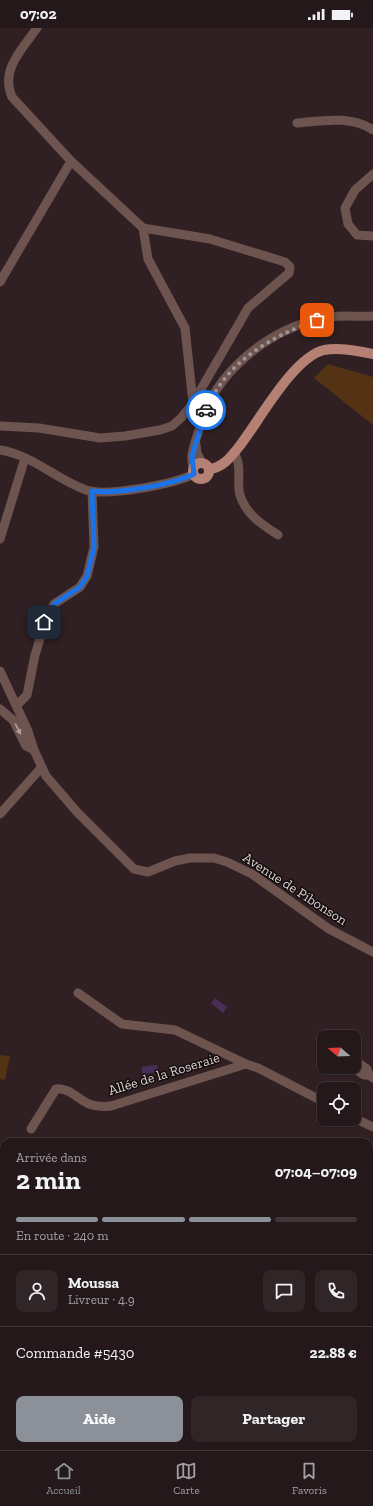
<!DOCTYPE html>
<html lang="fr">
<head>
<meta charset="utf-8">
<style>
	:root { --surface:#24181a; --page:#302527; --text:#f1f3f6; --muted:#a3a0a2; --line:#413739; --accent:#8c9099 }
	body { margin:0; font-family:"Zilla Slab",serif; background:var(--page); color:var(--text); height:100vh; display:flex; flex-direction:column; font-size:15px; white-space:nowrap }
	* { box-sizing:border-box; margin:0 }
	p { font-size:13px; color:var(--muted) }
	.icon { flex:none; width:22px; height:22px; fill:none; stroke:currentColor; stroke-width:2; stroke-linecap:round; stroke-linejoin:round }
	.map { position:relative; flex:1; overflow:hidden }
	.details { position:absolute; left:0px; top:1110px; width:373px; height:312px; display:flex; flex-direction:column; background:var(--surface); border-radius:12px 12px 0 0; box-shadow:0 1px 3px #0004,0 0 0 1px var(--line) }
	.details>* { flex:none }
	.needle { width:26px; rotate:289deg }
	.fabs { position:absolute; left:317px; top:1002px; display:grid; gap:8px }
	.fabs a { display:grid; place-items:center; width:44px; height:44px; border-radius:8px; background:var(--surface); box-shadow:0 1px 3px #0004,0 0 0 1px var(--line); font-size:20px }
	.pin { position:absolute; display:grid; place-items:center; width:34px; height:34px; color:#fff; margin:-17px; border-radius:8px; box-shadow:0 2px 6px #0006 }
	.courier { position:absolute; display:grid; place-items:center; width:40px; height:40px; margin:-20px; border:3px solid #1a73e8; border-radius:50%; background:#fff; color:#222; box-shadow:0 1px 5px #0007 }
	.headline em { font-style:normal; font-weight:700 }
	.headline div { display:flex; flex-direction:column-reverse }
	.headline { display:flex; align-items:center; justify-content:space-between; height:68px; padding:0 16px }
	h1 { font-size:26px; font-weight:700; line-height:30px }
	.bar { display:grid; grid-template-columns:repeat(4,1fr); gap:6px 4px; align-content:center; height:48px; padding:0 16px }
	.bar i { height:5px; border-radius:3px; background:var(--line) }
	.bar .on { background:var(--accent) }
	.bar p { grid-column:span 4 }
	.line { display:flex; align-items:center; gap:10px; padding:0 16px; border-top:1px solid var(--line) }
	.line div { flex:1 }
	.round { display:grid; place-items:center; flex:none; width:42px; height:42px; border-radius:8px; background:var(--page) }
	.primary-button { display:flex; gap:8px; margin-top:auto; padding:8px 16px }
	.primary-button a { flex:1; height:46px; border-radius:8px; background:var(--accent); color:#fff; font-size:16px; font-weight:700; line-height:46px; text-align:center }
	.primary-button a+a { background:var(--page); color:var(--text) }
	.status { display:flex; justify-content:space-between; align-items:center; height:28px; padding:0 20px; background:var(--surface); direction:ltr }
	.status svg { height:11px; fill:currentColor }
	.menu { display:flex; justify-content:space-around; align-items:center; height:56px; border-top:1px solid var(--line); background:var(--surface); font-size:11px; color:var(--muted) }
	.menu a { display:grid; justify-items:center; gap:2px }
	.menu .on { color:var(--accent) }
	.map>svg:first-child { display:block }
</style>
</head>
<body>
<div class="status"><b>07:02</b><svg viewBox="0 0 49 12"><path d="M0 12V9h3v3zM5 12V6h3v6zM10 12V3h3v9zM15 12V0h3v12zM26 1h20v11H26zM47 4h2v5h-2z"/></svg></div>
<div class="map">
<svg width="373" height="1422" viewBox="0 0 373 1422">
	<rect width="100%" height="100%" fill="#302023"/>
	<g fill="#543314">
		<path d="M328,336L373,349V397L314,350Z"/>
		<path d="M0,1027L10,1028L5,1052L0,1051Z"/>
		<path d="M370,1340L373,1342V1422H318L321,1418H369Z"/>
	</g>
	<g fill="#492e59">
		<path d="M215,970L227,979L223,985L211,975Z"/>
		<path d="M157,1037L158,1044L142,1046V1039Z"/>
	</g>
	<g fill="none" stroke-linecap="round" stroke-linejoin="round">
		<g stroke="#6e544e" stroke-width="9">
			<path d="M297,95C321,93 351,87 373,102"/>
			<path d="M373,146L355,162L345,180L348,196L357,207L373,208"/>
			<path d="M143,200L148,231L185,300L193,375"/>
			<path d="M0,254L71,133"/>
			<path d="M0,398L39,400L100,410L125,408L160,402L172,398L182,389L193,375L248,280L289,245L290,239L285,234L210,211L143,200L71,133L12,69C0,42 22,21 37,0"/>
			<path d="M196,417L197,425L202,435"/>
			<path d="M0,422C32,427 56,451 86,462C107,469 174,456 194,446"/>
			<path d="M234,425C243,439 236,453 240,467C246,487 263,497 278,507"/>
			<path d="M194,440C188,430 196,412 199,402C213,344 272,297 331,289C344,287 359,289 373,288"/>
			<path d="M0,511L25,430"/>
			<path d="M0,643L28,703L34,722L46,748L77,784L134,841L148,844L175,833L190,830H214L227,834L252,846L329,901L373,924"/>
			<path d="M17,677L27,667L35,627L45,594L54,576L80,559L87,548L94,519L92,463"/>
			<path d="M0,681L13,692L26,718L34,722"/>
			<path d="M0,786L41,740"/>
			<path d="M78,965L122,996L175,1002L246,1036"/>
			<path d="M354,1032L367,1041L369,1047L373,1050"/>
			<path d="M352,1039L364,1047H369"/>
			<path d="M354,1090L373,1099"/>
			<path d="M31,1101L56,1061C68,1059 78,1071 89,1076C97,1079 103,1079 111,1078L246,1036L258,1040L324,1074"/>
			<path d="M0,1156L4,1158"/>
			<path d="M369,1229L373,1231"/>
			<path d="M160,1422L162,1418"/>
		</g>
		<g stroke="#b68175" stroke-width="10">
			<circle cx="201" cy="443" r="8"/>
			<path d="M209,441C222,440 230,430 238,420C259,394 292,330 324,322C340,319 357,323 373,326"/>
		</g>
	</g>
	<defs><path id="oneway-solid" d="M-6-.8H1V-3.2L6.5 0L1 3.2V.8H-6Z"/></defs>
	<use fill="#b1a09e" href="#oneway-solid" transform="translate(18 701) rotate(62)"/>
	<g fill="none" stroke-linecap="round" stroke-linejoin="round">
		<path stroke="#a09495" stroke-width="4" stroke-dasharray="0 7.2" d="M206,382C227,333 270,309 317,292"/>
		<path stroke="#1a73e8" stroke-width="5" d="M44,594L54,576L80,559L87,548L94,519L92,463C118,466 171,457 194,446L192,428L206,382"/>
	</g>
	<g text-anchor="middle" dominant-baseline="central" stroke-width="3" stroke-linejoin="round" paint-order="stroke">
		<g font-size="14" fill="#ddd2d3" stroke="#130c0d">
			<text transform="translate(295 861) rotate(33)">Avenue de Pibonson</text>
			<text transform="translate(164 1046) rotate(-17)">Allée de la Roseraie</text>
		</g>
	</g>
</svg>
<div class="fabs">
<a><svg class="needle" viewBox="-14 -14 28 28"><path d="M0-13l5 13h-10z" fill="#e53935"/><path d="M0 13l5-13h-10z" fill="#a3a0a2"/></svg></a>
<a><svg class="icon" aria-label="locate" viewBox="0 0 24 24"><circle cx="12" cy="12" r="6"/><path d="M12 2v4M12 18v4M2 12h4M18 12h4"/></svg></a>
</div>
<div class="pin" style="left:317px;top:292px;background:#ea580c"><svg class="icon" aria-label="bag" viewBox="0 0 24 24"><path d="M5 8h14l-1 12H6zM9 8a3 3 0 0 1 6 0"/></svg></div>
<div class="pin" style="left:44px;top:594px;background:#1f2937"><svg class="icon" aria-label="home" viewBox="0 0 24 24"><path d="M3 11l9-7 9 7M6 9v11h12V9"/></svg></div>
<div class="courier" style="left:206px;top:382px"><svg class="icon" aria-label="car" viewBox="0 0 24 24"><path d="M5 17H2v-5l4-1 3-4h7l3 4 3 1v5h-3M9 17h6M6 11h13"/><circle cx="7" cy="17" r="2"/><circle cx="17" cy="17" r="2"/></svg></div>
<section class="details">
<div class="headline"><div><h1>2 min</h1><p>Arrivée dans</p></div><em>07:04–07:09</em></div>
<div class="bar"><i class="on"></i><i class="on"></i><i class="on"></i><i></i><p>En route · 240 m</p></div>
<div class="line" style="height:72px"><a class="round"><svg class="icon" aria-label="person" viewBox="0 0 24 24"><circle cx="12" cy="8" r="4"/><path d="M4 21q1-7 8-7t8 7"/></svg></a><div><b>Moussa</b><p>Livreur · 4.9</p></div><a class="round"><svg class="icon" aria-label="chat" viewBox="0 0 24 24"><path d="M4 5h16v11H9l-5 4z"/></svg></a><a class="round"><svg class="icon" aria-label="phone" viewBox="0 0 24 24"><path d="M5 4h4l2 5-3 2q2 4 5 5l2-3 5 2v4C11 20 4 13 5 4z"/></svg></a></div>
<div class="line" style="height:52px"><div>Commande #5430</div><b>22.88 €</b></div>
<div class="primary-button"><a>Aide</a><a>Partager</a></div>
</section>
</div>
<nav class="menu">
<a class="on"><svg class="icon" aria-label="home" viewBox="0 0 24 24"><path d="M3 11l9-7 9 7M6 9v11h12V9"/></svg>Accueil</a>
<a><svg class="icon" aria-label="map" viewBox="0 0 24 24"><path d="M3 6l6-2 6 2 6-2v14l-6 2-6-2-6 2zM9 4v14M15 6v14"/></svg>Carte</a>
<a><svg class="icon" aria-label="saved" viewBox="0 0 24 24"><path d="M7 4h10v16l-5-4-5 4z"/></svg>Favoris</a>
</nav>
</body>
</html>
